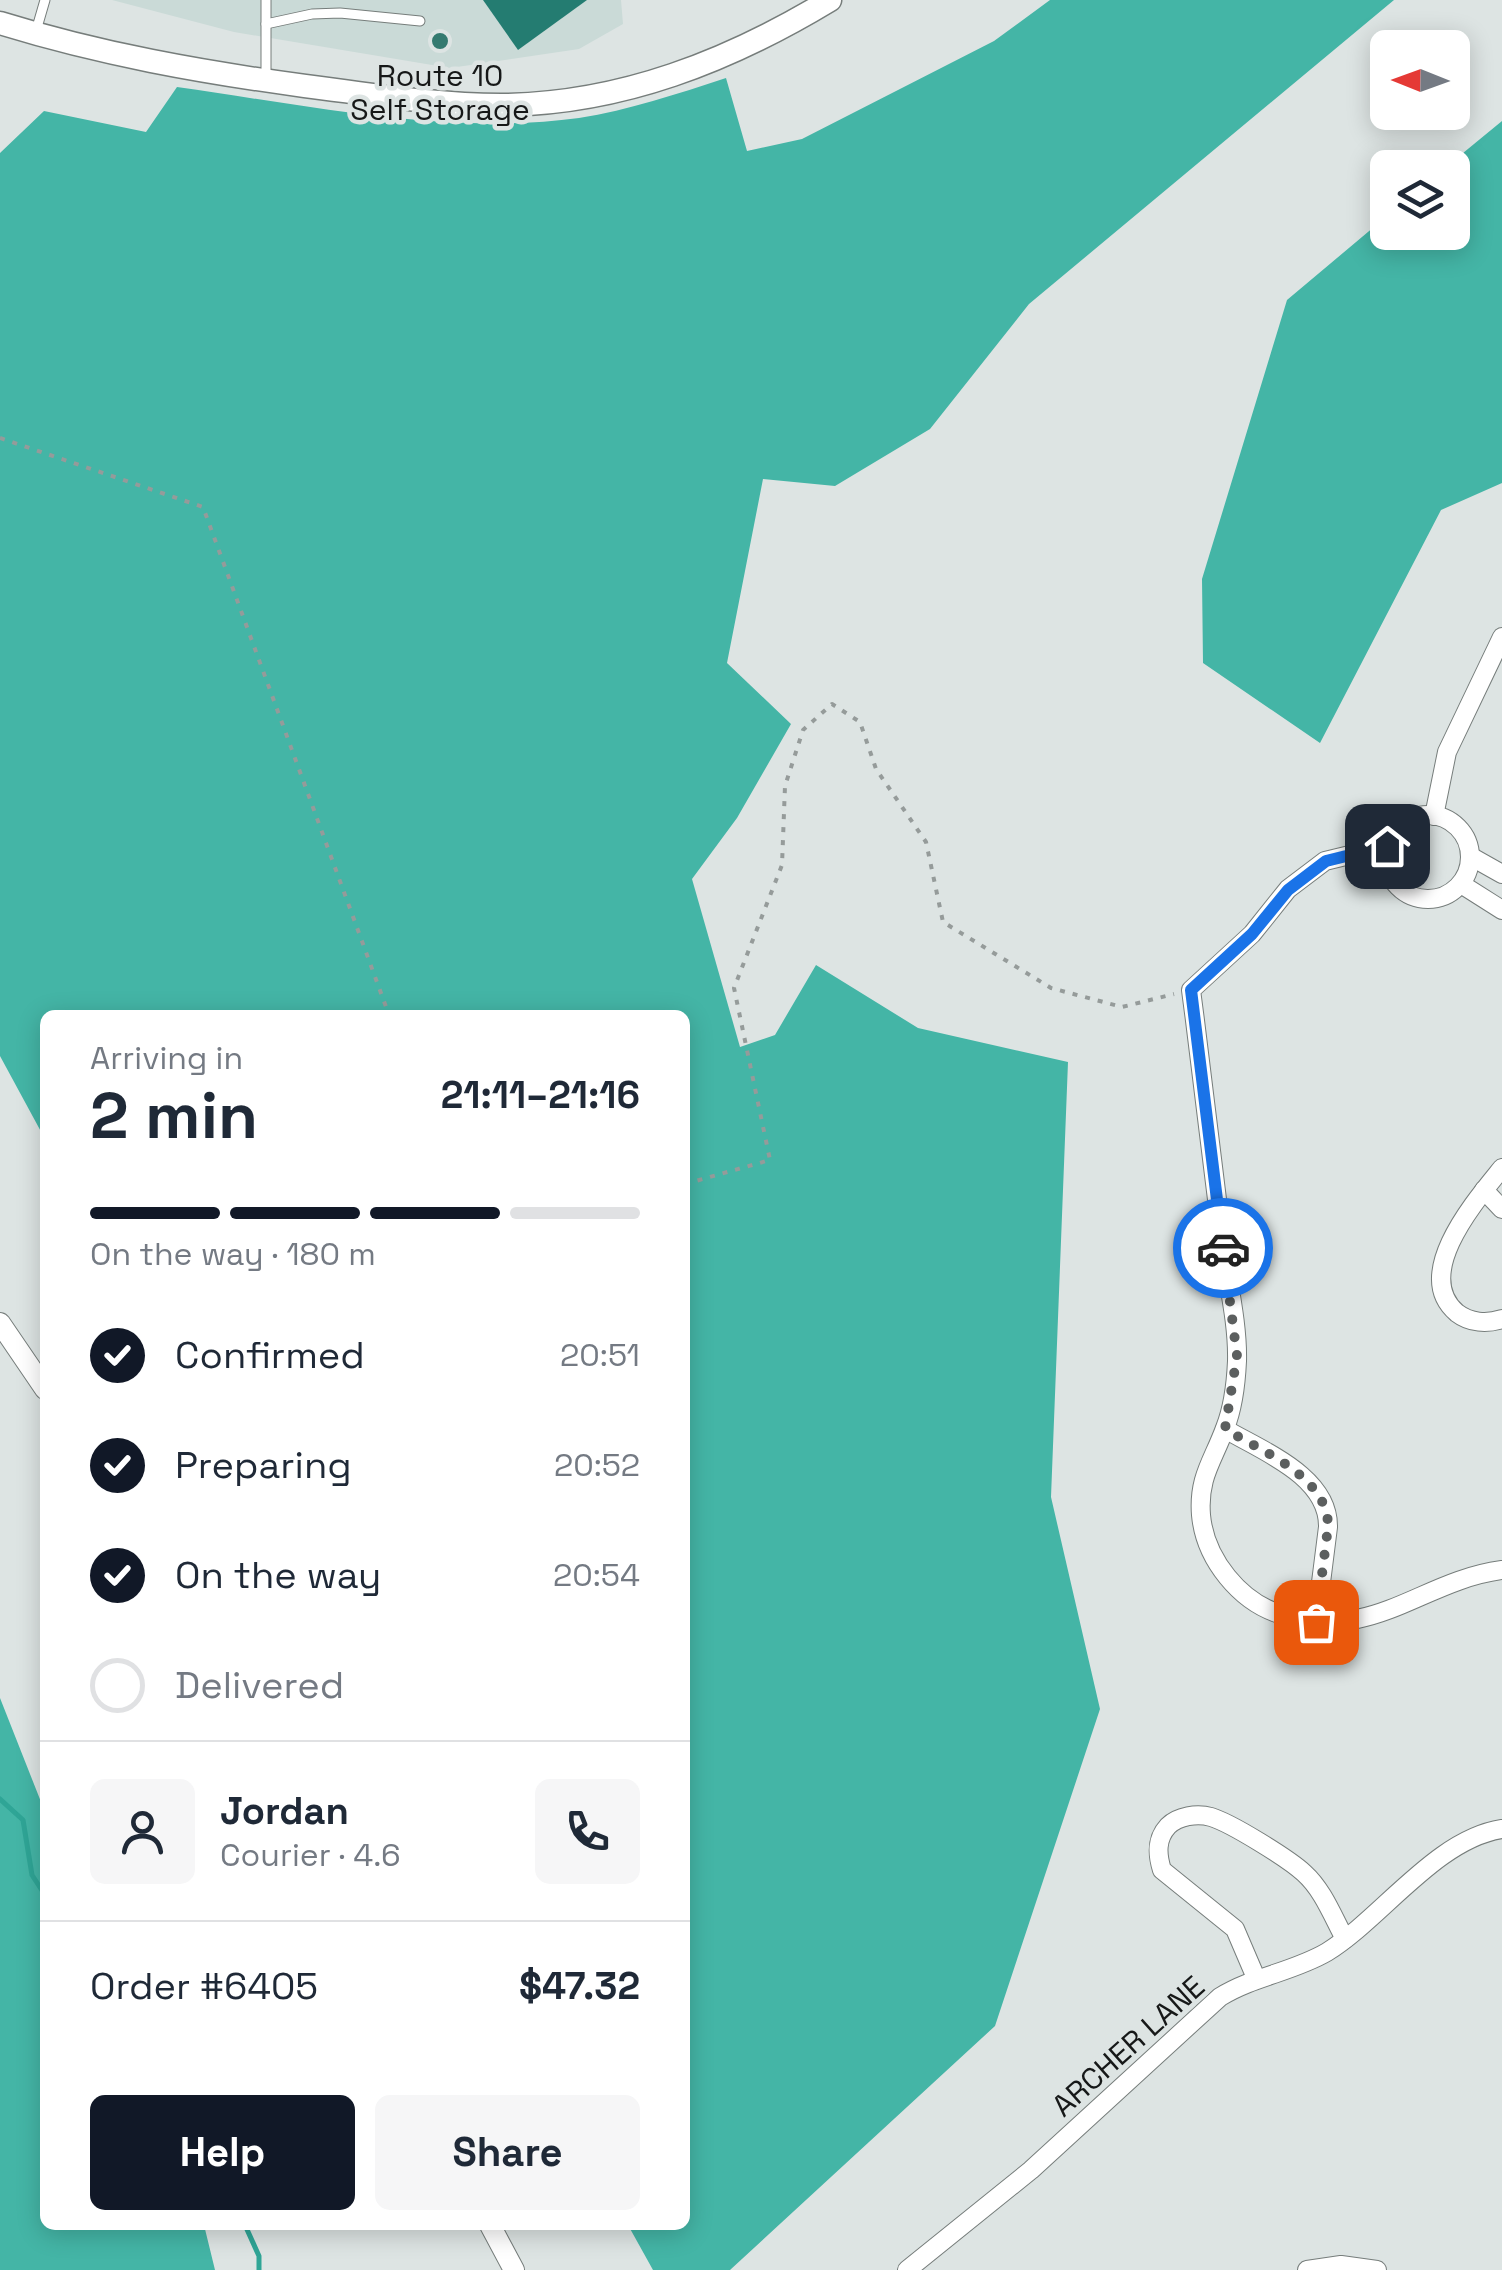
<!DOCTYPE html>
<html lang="en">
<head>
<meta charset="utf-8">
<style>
	:root { --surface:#fff; --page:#f6f6f7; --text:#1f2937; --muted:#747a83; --line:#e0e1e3; --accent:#111827 }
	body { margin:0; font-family:"Space Grotesk",sans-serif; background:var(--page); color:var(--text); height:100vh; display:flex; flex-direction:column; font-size:38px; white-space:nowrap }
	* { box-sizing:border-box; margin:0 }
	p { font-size:32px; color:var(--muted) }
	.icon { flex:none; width:55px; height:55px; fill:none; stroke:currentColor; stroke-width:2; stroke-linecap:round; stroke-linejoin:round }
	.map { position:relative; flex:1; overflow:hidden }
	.details { position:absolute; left:40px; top:1010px; width:650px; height:1220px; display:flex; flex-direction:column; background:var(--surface); border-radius:15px; box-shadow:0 5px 25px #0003 }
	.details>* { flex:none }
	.needle { width:65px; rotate:271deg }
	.controls { position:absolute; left:1370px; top:30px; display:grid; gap:20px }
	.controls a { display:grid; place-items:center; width:100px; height:100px; border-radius:15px; background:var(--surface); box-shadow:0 5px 25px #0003; font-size:50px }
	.pin { position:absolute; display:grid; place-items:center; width:85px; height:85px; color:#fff; margin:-42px; border-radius:20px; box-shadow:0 5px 15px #0006 }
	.courier { position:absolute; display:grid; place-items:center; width:100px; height:100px; margin:-50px; border:8px solid #1a73e8; border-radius:50%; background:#fff; color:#222; box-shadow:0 2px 12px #0007 }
	.headline em { font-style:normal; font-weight:700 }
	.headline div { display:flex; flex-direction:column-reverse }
	.headline { display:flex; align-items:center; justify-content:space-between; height:170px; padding:0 50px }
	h1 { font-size:65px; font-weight:700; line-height:75px }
	.bar { display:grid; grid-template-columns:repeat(4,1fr); gap:15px 10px; align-content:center; height:120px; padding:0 50px }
	.bar i { height:12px; border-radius:8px; background:var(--line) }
	.bar .selected { background:var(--accent) }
	.bar p { grid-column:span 4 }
	.line { display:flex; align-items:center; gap:25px; padding:0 50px; border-top:2px solid var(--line) }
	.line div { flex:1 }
	.round { display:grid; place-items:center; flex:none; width:105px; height:105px; border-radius:15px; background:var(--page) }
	ol { padding:0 50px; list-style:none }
	li { display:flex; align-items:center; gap:30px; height:110px }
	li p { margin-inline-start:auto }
	li .icon { padding:10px; border-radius:50%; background:var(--accent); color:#fff; stroke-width:4 }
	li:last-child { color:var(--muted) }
	li i { width:55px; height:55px; border:5px solid var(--line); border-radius:50% }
	.primary-button { display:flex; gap:20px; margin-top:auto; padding:20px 50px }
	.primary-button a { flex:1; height:115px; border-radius:15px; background:var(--accent); color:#fff; font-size:40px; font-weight:700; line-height:115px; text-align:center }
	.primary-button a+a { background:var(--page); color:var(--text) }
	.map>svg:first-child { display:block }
</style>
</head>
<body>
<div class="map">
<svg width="1502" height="2270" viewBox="0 0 1502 2270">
	<rect width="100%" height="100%" fill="#dde4e3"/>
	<path fill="#cadad7" d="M112,0H621L623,24L579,49L450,68L234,32Z"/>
	<g fill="#44b5a6">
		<path d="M1050,0H1394L1029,304L930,429L835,486L763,479L727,663L791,724L737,818L692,879L740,1047L775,1035L816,965L918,1028L1068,1062L1051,1497L1100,1709L995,2026L730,2270H653L628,2225H685V1015H45V1139L0,1056V153L44,111L146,132L177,87C306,105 448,136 579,118C629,110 677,94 726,78L747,151L802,139L994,41Z"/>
		<path d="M1502,121V483L1441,510L1320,743L1203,663L1202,579L1287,300L1387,216L1388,232H1452V168L1446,167Z"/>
		<path d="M0,1698L45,1812V2225H204L215,2270H0Z"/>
	</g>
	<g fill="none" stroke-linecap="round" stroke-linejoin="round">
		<g stroke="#2fa596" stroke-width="5">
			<path d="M0,1799L23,1820L32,1875L45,1895"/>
			<path d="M245,2225L259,2256V2270"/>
		</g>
	</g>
	<path fill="#247c71" d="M483,0H587L518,50Z"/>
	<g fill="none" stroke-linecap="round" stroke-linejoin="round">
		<g stroke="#767d7b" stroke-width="11">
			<g id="service">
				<path d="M266,24L312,14L340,13L420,21"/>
				<path d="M36,31L45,0"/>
				<path d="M266,78V0"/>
			</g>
		</g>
		<g stroke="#767d7b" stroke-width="20">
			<g id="minor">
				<circle cx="1428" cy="857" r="42"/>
				<path d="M1434,816L1447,752L1502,637"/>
				<path d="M1387,846L1325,861L1288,889L1252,934L1191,990C1202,1073 1212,1156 1222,1240C1227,1279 1238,1322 1237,1361C1236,1383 1233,1408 1225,1428C1213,1461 1198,1477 1201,1515C1205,1559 1240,1603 1283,1615C1375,1642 1420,1581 1502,1570"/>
				<path d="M1470,856L1502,874"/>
				<path d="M1461,884L1502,910"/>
				<path d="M1502,1168C1477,1199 1411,1274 1457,1313C1470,1323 1487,1324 1502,1319"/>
				<path d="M1484,1190L1502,1209"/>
				<path d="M1225,1429C1262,1451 1329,1476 1328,1527L1316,1622"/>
				<path d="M1256,1978L1235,1929L1162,1870C1157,1854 1156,1839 1168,1826C1178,1816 1197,1813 1211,1817C1231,1823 1289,1859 1304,1873C1323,1890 1333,1917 1345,1939"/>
				<path d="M907,2270L1031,2170L1220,1997C1254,1976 1293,1972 1327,1952C1382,1918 1436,1839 1502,1829"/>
				<path d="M1307,2270L1341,2265L1377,2270"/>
			</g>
		</g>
		<g stroke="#767d7b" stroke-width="22">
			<g id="tertiary">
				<path d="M0,1323L45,1389"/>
				<path d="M490,2225L514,2270"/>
			</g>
		</g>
		<g stroke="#767d7b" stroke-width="25">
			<path id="secondary" d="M0,23C100,54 201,72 305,86C370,94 435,105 501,105C621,104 729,61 830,0"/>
		</g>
		<g stroke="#959b9a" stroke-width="4" stroke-dasharray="5 8" stroke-linecap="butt">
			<path d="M0,438L203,507L389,1015"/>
			<path d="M685,1184L770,1160L734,988L782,865L785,786L803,730L832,704L860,722L876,769L926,842L943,922L1051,988L1122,1007L1174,994"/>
		</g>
		<use href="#service" stroke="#fff" stroke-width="9"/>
		<use href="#minor" stroke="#fff" stroke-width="18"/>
		<use href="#tertiary" stroke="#fff" stroke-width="20"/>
		<use href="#secondary" stroke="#fff" stroke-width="22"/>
	</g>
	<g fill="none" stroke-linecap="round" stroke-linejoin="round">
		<path stroke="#5c5f5f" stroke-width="10" stroke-dasharray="0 18" d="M1223,1248L1237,1356L1225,1429C1261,1451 1329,1477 1328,1527L1316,1622"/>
		<path stroke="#1a73e8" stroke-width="12" d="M1223,1248L1191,990L1252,934L1288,890L1326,861L1387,846"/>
	</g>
	<circle fill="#357a70" stroke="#dde4e3" stroke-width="4" cx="440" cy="41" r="10"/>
	<g text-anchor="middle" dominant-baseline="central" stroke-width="9" stroke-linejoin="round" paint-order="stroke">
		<g font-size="30" fill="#161818" stroke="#dde4e3">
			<text x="440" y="75">Route 10<tspan x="440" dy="34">Self Storage</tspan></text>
		</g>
		<g font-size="30" fill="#161818" stroke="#dde4e3">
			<text transform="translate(1128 2046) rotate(-42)">ARCHER LANE</text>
		</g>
	</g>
</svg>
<div class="controls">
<a><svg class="needle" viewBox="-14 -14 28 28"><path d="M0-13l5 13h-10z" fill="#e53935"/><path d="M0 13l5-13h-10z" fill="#747a83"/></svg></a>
<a><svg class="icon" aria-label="layers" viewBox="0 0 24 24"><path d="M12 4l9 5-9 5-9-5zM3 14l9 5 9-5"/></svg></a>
</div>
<div class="pin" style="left:1316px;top:1622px;background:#ea580c"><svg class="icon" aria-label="bag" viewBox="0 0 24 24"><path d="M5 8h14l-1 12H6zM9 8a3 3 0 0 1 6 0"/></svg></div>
<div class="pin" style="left:1387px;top:846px;background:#1f2937"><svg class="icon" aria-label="home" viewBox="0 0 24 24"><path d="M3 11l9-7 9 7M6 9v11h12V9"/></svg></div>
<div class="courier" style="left:1223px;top:1248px"><svg class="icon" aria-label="car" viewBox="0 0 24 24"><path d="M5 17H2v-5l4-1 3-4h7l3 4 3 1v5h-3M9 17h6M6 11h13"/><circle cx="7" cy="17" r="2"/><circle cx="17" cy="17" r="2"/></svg></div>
<section class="details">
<div class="headline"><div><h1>2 min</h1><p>Arriving in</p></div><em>21:11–21:16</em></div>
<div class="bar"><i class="selected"></i><i class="selected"></i><i class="selected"></i><i></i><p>On the way · 180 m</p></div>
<ol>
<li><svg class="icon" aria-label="check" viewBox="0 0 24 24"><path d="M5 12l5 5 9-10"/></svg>Confirmed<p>20:51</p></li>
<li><svg class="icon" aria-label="check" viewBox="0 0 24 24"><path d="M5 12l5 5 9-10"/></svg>Preparing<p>20:52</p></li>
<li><svg class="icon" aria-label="check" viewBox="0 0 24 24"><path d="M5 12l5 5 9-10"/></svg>On the way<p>20:54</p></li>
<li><i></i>Delivered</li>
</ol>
<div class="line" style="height:180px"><a class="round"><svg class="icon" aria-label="person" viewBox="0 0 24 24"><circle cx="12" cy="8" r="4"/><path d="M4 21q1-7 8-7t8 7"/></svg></a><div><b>Jordan</b><p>Courier · 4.6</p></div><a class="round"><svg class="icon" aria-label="phone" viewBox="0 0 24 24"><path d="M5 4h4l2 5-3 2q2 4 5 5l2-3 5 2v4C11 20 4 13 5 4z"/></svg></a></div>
<div class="line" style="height:130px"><div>Order #6405</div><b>$47.32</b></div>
<div class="primary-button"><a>Help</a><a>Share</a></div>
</section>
</div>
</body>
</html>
